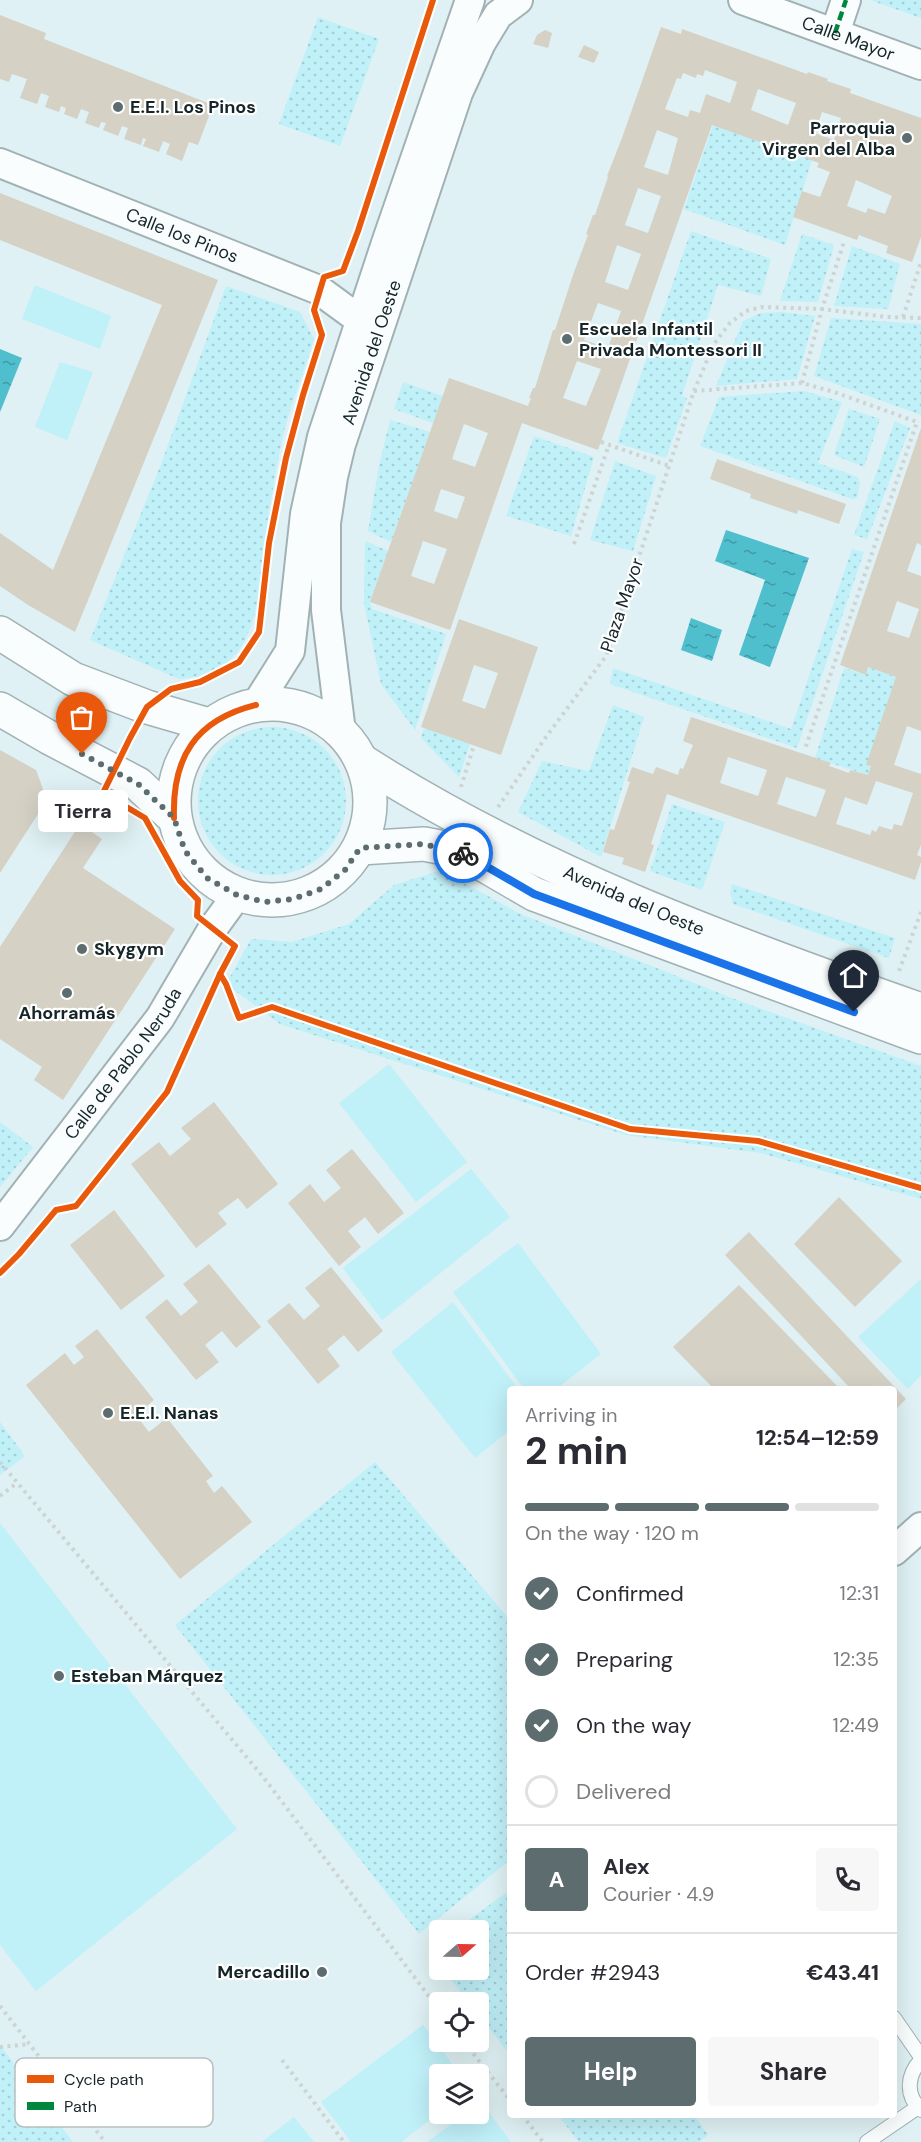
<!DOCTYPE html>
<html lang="en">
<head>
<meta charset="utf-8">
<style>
	:root { --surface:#fff; --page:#f7f7f7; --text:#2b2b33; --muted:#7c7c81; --line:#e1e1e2; --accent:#5c6c6f }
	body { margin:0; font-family:"DM Sans",sans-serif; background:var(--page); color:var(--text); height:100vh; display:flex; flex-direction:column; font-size:22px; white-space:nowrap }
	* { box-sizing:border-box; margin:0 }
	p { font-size:20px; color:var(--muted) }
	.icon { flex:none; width:33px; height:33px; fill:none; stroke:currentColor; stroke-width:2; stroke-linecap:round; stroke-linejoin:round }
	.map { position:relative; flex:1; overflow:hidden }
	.side { position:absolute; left:507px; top:1386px; width:390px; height:732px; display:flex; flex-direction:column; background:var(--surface); border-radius:6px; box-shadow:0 6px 24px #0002 }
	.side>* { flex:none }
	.needle { width:39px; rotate:70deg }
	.buttons { position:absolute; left:429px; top:1920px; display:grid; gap:12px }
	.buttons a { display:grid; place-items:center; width:60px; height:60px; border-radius:6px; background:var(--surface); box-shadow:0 6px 24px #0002; font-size:30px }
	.pin { position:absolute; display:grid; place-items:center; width:51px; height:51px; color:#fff; margin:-62px -26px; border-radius:50% 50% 50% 0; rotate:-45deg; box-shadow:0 0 6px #0007 }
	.pin .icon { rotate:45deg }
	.courier { position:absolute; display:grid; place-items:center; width:60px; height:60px; margin:-30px; border:4px solid #1a73e8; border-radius:50%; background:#fff; color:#222; box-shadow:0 2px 8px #0007 }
	.bubble { position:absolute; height:42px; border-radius:6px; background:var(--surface); box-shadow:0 6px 24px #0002; font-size:20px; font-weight:700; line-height:42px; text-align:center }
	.overview em { font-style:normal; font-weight:700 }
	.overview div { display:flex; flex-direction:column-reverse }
	.overview { display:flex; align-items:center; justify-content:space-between; height:102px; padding:0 18px }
	h1 { font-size:39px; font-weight:700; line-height:45px }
	.bar { display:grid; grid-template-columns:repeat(4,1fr); gap:9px 6px; align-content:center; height:72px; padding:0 18px }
	.bar i { height:8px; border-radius:4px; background:var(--line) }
	.bar .active { background:var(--accent) }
	.bar p { grid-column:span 4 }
	.line { display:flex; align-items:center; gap:15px; padding:0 18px; border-top:2px solid var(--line) }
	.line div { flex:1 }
	.round { display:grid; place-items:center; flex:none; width:63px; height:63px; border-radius:6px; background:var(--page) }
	ol { padding:0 18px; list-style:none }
	li { display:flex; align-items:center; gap:18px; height:66px }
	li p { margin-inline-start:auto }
	li .icon { padding:6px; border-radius:50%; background:var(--accent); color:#fff; stroke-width:4 }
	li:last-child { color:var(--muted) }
	li i { width:33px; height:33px; border:3px solid var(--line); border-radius:50% }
	.cta { display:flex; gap:12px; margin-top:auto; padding:12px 18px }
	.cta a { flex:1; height:69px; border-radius:6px; background:var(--accent); color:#fff; font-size:24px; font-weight:700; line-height:69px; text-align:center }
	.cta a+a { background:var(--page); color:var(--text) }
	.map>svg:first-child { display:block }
</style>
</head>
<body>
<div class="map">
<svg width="921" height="2142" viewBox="0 0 921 2142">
	<defs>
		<pattern id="park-dots" width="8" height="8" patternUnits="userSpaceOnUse" patternTransform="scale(1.5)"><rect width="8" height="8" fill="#c0f0f8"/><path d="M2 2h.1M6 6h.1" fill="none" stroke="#a4ced5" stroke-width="1.8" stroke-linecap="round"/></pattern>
		<pattern id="water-ripples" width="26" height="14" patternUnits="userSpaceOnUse" patternTransform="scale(1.5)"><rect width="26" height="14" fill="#4fbecd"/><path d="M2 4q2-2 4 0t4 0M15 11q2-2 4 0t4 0" fill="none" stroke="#409aa6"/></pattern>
	</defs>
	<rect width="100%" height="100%" fill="#dff1f4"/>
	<g fill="#c0f0f8">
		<path d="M35,285L111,316L100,349L22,319Z"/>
		<path d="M60,362L93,372L67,440L35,427Z"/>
		<path d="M389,1064L467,1162L416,1202L339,1103Z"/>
		<path d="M471,1169L510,1217L382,1320L343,1268Z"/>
		<path d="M518,1243L601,1354L556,1389H524L453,1292Z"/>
		<path d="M921,1279V1375L908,1389L858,1337Z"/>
		<path d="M453,1302L518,1389H510V1430L475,1458L391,1352Z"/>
		<path d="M0,1523L237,1829L36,1991L0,1945Z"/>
		<path d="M423,2025L460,2074H440L439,2113L401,2142H351L321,2102Z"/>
		<path d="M481,2101L511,2142H427L465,2114H478L479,2103Z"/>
		<path d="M294,2117L314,2142H262Z"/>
	</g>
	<g fill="url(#park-dots)">
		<path d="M870,0H921V18Z"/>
		<path d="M318,17L379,39L340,146L279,124Z"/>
		<path d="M713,125L812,160L785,245L684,209Z"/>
		<path d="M691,231L771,259L761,296L718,285L682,396L687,398L666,458L617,443Z"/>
		<path d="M802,234L834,245L818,302L780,301Z"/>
		<path d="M852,246L900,264L888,309L834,306Z"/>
		<path d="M226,286L300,312L314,339C304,372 290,406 282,440C277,464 273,488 269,512C261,554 264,605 244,642C230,667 207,677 179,679L90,640L161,464Z"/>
		<path d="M782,312L815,316L797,379L716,386L743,321L761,313Z"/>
		<path d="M831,318L921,324V415L814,376Z"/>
		<path d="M403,382L443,396L433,423L394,409Z"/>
		<path d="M804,391L842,402L818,463L858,477L860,483L857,498L852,499L700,446L719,397Z"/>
		<path d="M849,409L880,419L864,467L834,455Z"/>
		<path d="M390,420L430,432L391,542L368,531L379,466Z"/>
		<path d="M895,421L910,428L867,539L854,535Z"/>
		<path d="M534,436L594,457L571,536L506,516Z"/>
		<path d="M615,461L656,476L633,551L590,540Z"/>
		<path d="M365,541L388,551L370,602L372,609L446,634L415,730L381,684L364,603Z"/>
		<path d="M852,549L864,552L797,748L610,684L613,668L791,729Z"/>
		<path d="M868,667L896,677L868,775L815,758L844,668L866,675Z"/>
		<path d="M613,705L644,717L601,857L518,812L542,761L589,771Z"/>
		<circle cx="272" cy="801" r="74"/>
		<path d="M424,728L470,744L459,777L421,738Z"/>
		<path d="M672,804L725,822L702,890L650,871Z"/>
		<path d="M442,870L518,913L737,1000L921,1066V1199L761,1153L626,1135L280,1024L226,984L251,939L292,942L349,924L394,885Z"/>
		<path d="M732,884L895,938L889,958L733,904L730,893Z"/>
		<path d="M0,1122L33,1147L0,1187Z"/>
		<path d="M0,1422L25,1456L0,1475Z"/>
		<path d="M375,1462L510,1620V1860L419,1934L175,1625Z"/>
		<path d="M510,1890V2055L479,2015L478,2002H469L443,1970H478V1930H455Z"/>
		<path d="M0,2045L73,2142H0Z"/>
		<path d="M558,2115H694L708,2135L699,2142H579Z"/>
	</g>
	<g fill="url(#water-ripples)">
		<path d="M0,349L22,358L0,412Z"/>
		<path d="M726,530L809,558L770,667L739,655L765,580L715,561Z"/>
		<path d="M691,618L722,630L712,661L681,650Z"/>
	</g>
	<g fill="#d5d1c5" fill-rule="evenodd">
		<path d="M0,15L46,33L44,39L213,105L198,145L189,142L182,161L166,154L170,144L163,141L159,152L143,146L146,139L143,138L141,145L124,139L128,128L122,126L118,136L103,130L106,123L101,122L99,128L85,123L89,112L81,109L77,119L64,114L66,108L61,106L59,112L45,107L49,96L41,93L37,104L20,98L27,79L12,74L9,82L0,79Z"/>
		<path d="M661,27L681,34L682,29L807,74L808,72L828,79L827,81L851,89L850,93L921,118V237L912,262L886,253L888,246L859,235L857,240L793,217L802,191L820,197L830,172L817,167L819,163L712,125L598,450L522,423L450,630L370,602L449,378L528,406L531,398H529L533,388H535L553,330H555L574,272L588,235L586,234L593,215H595L608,177L607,176L622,138ZM705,70L737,82L730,103L706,94L700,113L690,110L688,117L665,109L677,78L681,79L683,73L696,78L697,74L703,76ZM758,89L796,103L788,125L751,110ZM822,112L841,118L834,140L815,133ZM657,130L678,138L668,175L644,167ZM856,180L892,196L885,214L868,208L866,213L847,206ZM638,188L661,196L648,233L625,225ZM617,245L641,254L628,290L605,282ZM598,303L621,311L608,348L584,340ZM577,361L601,369L586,406L563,398ZM464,424L488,433L475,467L452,459ZM441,489L465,497L457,519L434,511ZM423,541L447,549L434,584L411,576Z"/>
		<path d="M545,30L552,33L548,48L533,44L537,35Z"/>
		<path d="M584,45L599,52L594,63L578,57Z"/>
		<path d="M0,193L218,280L75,632L28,605L0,586V533L53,570L162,305L0,240Z"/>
		<path d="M921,428V545L917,543L907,571L921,576V731L907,726L894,765L921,774V845L917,855L921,857V862L915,880L667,794L651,844L654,845L645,872L622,864L624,858L603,852L610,829L614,830L630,782L627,781L632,767L653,774L656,767L678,775L680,768L683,769L693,745L683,741L691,717L831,763L829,766L849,773L850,770L868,775L871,766L866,765L896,677L868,667L866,675L840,665ZM897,601L919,609L909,638L887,631ZM728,757L767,770L758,796L720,783ZM786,777L826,790L816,817L777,804ZM876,781L913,793L902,826L894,824L892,830L879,826L876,832L872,830L870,835L836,824L845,797L867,805Z"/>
		<path d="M717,459L846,504L839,524L798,510L797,514L750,498L751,494L710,479Z"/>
		<path d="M459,619L538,647L501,755L421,727ZM474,665L498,673L485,709L462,701Z"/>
		<path d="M0,750L36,770L47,800L0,873Z"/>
		<path d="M80,824L102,839L83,868L175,929L63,1100L34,1080L42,1067L0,1039V947Z"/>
		<path d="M214,1102L278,1184L247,1209L238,1198L218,1213L227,1224L196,1248L131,1164L159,1142L170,1156L191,1139L181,1128Z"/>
		<path d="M352,1149L404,1213L378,1234L365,1217L348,1231L361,1247L339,1266L288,1203L310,1184L324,1202L341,1188L326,1170Z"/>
		<path d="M839,1197L902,1261L855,1307L794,1244Z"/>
		<path d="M114,1210L165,1276L121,1310L70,1245Z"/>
		<path d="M749,1232L906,1399L894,1411V1389H851L725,1255Z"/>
		<path d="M209,1264L261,1327L236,1348L222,1331L205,1345L219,1362L196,1380L145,1317L167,1299L181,1316L198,1302L183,1284Z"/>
		<path d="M331,1267L383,1331L358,1352L344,1335L327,1349L340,1366L318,1384L267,1321L289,1303L304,1320L320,1306L305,1288Z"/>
		<path d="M739,1285L840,1389H714L673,1347Z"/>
		<path d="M97,1329L154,1400L136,1415L149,1432L167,1418L213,1476L206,1481L214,1493L222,1486L252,1522L180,1579L26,1385L65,1353L74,1365L84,1357L75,1346Z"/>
	</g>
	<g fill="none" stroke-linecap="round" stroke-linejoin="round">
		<g stroke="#a2b1b4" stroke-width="16">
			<g id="service">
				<path d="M894,2018L921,2057"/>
				<path d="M921,2060C907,2075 905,2095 921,2110"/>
				<path d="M867,2142L918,2107"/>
			</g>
		</g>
		<g stroke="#a2b1b4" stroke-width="32">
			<g id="minor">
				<path id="s1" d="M743,0L921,65"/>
				<path d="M835,33L846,0"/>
				<path id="s2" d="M0,163L319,290L360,320"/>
				<path d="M256,705L290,651L305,514L322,437L386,243L470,0"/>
				<path id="s3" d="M341,732L326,610V523L333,477L341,444L458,93L481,43L498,15L518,0"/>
				<path id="s4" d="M0,1226L160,1018L213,928L237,895"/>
				<path d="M894,1551L921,1527"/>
			</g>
		</g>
		<g stroke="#a2b1b4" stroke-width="36">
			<g id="tertiary">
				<path d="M0,633L73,679L147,707L209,725"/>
				<circle cx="272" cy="802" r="98"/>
				<path d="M0,709L50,738L138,784L174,818"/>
				<path id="s5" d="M362,761C534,871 729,943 921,1010"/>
				<path d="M360,848L424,844L460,851L534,894L921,1037"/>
			</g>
		</g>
		<g stroke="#ced3d4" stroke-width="4" stroke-dasharray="3 4.5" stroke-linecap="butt">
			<path d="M903,317L921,262"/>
			<path d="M802,383L822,309L844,242"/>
			<path d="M694,391L802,383L834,392L917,422L805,749"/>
			<path d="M601,442L669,466"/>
			<path d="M574,544L609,445"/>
			<path d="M461,787L474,745"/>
			<path d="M498,807L546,737L606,656L694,391L714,344L730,323L746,311L763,307L822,309L887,317L921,318"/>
			<path d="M899,971L921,912"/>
			<path d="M0,1462L264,1778L440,2011"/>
			<path d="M0,1496L17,1483"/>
			<path d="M0,2006L105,2142"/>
			<path d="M464,2042L510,2100"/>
			<path d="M0,2047L29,2044"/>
			<path d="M282,2060L344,2142"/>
			<path d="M522,2115L543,2142"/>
		</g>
		<use href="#service" stroke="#fafdfd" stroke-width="14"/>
		<use href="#minor" stroke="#fafdfd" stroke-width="28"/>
		<use href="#tertiary" stroke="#fafdfd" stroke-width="33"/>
		<path stroke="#00873e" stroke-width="4.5" stroke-dasharray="9 4.5" stroke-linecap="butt" d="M835,33L846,0"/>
		<g stroke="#fff" stroke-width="10">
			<g id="cycleway">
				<path d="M174,818C172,758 195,720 256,705"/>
				<path d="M220,974L226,984L239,1018L272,1007L630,1129L758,1141L921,1188"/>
				<path d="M0,1273L19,1254L56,1210L76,1206L167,1092L220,974L235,946L197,916L198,900L180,881L145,818L103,793L130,738L147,707L171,689L200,682L239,662L259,632L269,543L286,458L303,395L322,335L314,310L324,277L343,271L358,231L433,0"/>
			</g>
		</g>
		<use href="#cycleway" stroke="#e8590c" stroke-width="6"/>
	</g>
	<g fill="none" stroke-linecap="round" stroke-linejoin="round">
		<path stroke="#5c6c6f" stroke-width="6" stroke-dasharray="0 10.8" d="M82,754L138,784L174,818L185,851L207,878L237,895L265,902L293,899L321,889L345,870L360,848L423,844L463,853"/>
		<path stroke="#1a73e8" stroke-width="8" d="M463,853L534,894L854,1012"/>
	</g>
	<g fill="#5c6c6f" stroke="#fff" stroke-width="2">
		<circle cx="118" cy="107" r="6"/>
		<circle cx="907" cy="138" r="6"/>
		<circle cx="567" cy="339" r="6"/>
		<circle cx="82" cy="949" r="6"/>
		<circle cx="67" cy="993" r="6"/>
		<circle cx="108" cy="1413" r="6"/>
		<circle cx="59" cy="1676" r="6"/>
		<circle cx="322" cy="1972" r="6"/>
	</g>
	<g text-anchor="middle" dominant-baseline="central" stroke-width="4.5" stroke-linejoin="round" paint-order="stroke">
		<g font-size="18" fill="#152528" stroke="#fff">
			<text stroke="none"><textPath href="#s1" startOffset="112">Calle Mayor</textPath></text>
			<text stroke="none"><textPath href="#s2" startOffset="196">Calle los Pinos</textPath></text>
			<text stroke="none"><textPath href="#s3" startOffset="387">Avenida del Oeste</textPath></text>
			<text transform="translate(622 605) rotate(-71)">Plaza Mayor</text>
			<text stroke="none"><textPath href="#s5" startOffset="306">Avenida del Oeste</textPath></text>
			<text stroke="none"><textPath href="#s4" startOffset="204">Calle de Pablo Neruda</textPath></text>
		</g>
		<g font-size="18" font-weight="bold" fill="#152528" stroke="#fff" text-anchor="start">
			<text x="130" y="107">E.E.I. Los Pinos</text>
			<text x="895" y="128" text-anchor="end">Parroquia<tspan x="895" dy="21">Virgen del Alba</tspan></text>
			<text x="579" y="329">Escuela Infantil<tspan x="579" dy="21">Privada Montessori II</tspan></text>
			<text x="94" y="949">Skygym</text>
			<text x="67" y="1013" text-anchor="middle">Ahorramás</text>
			<text x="120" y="1413">E.E.I. Nanas</text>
			<text x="71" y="1676">Esteban Márquez</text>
			<text x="310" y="1972" text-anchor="end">Mercadillo</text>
		</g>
	</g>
	<rect x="15" y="2058" width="198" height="69" rx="9" fill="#fff" stroke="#b9bebe" stroke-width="1.5"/>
	<rect x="27" y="2075" width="27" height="8" fill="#e8590c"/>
	<rect x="27" y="2102" width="27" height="8" fill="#00873e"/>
	<g font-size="16" fill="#152528">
		<text x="64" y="2085">Cycle path</text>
		<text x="64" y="2112">Path</text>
	</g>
</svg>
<div class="buttons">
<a><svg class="needle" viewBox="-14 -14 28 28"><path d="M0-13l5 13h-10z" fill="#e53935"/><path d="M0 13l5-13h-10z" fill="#7c7c81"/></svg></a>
<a><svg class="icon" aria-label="locate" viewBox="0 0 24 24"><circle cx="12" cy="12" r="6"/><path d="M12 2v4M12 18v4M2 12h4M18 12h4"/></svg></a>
<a><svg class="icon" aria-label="layers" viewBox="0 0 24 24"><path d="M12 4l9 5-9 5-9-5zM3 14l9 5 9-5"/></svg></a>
</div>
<div class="pin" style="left:82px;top:754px;background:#ea580c"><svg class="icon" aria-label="bag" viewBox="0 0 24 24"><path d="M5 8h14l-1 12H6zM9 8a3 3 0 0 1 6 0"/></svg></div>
<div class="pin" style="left:854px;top:1012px;background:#1f2937"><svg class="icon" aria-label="home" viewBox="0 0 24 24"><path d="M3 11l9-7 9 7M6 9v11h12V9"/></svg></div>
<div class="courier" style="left:463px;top:853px"><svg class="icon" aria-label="bike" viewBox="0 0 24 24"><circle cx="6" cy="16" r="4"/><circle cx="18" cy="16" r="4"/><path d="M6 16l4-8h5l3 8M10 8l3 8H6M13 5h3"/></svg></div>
<div class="bubble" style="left:38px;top:790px;width:90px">Tierra</div>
<section class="side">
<div class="overview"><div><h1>2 min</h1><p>Arriving in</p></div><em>12:54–12:59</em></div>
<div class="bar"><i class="active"></i><i class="active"></i><i class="active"></i><i></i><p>On the way · 120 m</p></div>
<ol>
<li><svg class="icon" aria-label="check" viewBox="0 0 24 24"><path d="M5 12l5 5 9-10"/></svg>Confirmed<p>12:31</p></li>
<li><svg class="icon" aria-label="check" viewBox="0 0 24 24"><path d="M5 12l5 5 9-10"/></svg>Preparing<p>12:35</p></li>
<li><svg class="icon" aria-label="check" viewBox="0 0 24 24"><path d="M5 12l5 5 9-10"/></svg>On the way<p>12:49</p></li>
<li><i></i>Delivered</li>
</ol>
<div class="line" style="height:108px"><b class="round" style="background:var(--accent);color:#fff">A</b><div><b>Alex</b><p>Courier · 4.9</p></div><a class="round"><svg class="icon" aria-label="phone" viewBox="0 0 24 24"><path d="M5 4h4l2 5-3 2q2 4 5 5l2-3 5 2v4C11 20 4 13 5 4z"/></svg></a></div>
<div class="line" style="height:78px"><div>Order #2943</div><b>€43.41</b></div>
<div class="cta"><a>Help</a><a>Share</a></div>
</section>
</div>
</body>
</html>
